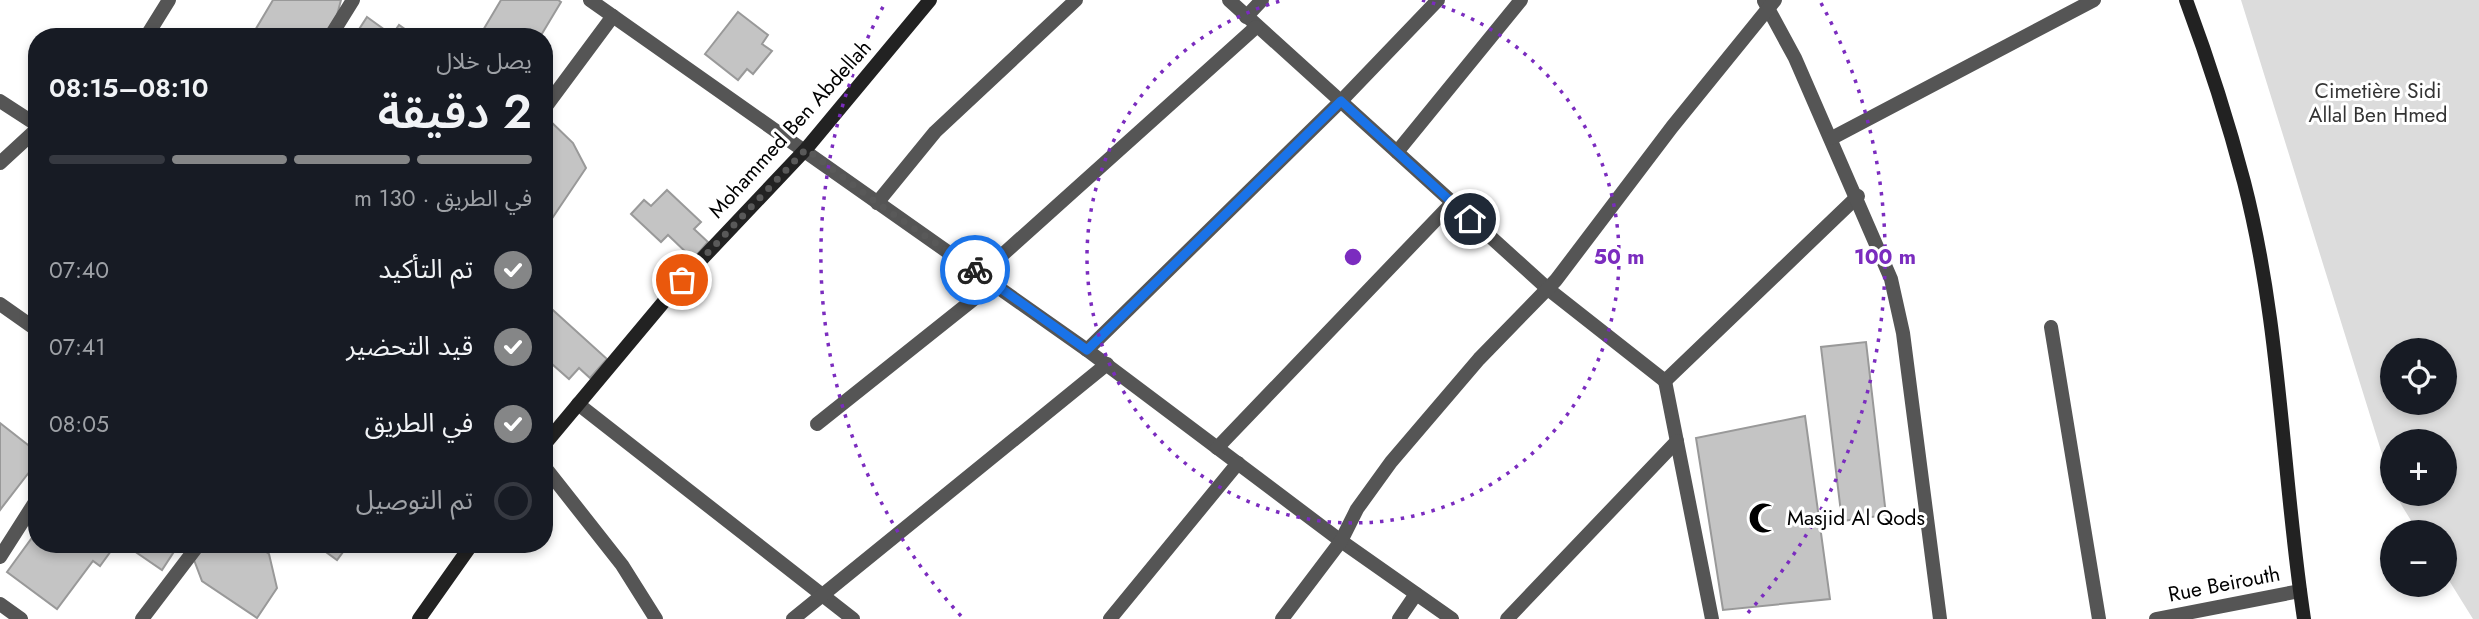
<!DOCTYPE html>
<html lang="ar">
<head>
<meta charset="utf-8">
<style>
	:root { --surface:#171b24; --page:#242831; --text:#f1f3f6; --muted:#9ea1a6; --line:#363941; --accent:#858687 }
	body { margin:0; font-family:Jost,"Noto Sans Arabic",sans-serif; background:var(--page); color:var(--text); direction:rtl; height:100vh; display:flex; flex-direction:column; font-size:26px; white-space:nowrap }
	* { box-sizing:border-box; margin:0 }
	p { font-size:23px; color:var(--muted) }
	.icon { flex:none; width:38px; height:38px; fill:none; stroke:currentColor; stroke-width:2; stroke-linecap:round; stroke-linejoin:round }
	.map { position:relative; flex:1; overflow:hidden; direction:ltr }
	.panel { position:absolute; left:28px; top:28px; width:525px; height:525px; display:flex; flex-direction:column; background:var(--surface); border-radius:28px; box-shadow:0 4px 10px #0003; direction:rtl }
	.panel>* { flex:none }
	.buttons { position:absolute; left:2380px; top:338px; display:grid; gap:14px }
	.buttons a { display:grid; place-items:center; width:77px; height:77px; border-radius:50%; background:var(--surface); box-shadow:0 4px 10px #0003; font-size:35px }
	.pin { position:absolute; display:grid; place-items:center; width:60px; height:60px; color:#fff; margin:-30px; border:4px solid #fff; border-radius:50%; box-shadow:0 2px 7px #0007 }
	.courier { position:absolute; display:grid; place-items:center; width:70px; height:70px; margin:-35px; border:5px solid #1a73e8; border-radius:50%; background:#fff; color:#222; box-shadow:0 2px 9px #0007 }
	.overview em { font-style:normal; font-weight:600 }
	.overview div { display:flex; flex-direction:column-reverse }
	.overview { display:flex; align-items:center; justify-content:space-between; height:119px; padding:0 21px }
	h1 { font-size:46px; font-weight:600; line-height:52px }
	.bar { display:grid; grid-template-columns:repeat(4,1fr); gap:10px 7px; align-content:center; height:84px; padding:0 21px }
	.bar i { height:9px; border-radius:5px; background:var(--line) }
	.bar .selected { background:var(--accent) }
	.bar p { grid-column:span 4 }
	ol { padding:0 21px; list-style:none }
	li { display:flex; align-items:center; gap:21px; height:77px }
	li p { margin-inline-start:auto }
	li .icon { padding:7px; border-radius:50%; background:var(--accent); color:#fff; stroke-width:4 }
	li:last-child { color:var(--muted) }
	li i { width:38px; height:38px; border:4px solid var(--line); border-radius:50% }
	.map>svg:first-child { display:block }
</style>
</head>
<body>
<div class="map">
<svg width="2479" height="619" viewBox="0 0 2479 619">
	<rect width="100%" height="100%" fill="#fff"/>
	<path fill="#dcdcdc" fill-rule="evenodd" d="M2241,0H2479V619H2473L2445,574V532H2418L2396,496L2395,494H2445V441H2392V486ZM2392,350H2445V402H2392Z"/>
	<g fill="#c4c4c4" stroke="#999" stroke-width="2">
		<path d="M273,0H341L336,19L325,37H251Z"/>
		<path d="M501,0H558L561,2L540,37H479Z"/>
		<path d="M738,12L768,35L762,44L772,51L753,74L747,69L738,80L705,54Z"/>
		<path d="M367,17L392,35L399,25L416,37H354Z"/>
		<path d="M545,116L573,143L586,168L553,217L544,209Z"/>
		<path d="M667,190L701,222L694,229L708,242L693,259L668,235L661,242L631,214L644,200L651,206Z"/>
		<path d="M544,209L548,223L544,227Z"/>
		<path d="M544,302L607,359L590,378L579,368L569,379L544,357Z"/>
		<path d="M1866,342L1886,515L1842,521L1821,347Z"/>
		<path d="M1805,416L1830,599L1723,610L1696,438Z"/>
		<path d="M0,423L37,452V462L0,510Z"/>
		<path d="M34,535L37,544H103L111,551L100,566L93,561L57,609L7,572Z"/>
		<path d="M124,544H179L162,570Z"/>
		<path d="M205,544H255L269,554L277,588L257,618L202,581L194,560Z"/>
		<path d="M315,544H349L337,560Z"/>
	</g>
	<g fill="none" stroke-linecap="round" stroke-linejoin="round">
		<g stroke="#555" stroke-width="14">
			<path d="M590,0L1087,350L1341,541L1452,619"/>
			<path d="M1229,0L1548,289L1665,381L1858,196"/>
			<path d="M1764,1L1795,58L1891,279L1903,333L1940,619"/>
			<path d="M1246,17L1262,0"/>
			<path d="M146,37L169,0"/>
			<path d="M330,37L353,0"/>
			<path d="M0,101L37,125"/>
			<path d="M544,109L613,16"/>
			<path d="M1832,138L2094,0"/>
			<path d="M1397,152L1521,0"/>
			<path d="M0,163L37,129"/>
			<path d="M877,203L935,132L1076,0"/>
			<path d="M981,274L1256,27"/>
			<path d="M0,304L37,330"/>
			<path d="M2051,327L2099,619"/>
			<path d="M1087,350L1341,101L1438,0"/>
			<path d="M1665,381L1712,619"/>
			<path d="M578,404L853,619"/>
			<path d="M817,424L994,283"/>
			<path d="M1217,448L1452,203"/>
			<path d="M544,466L622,565L656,619"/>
			<path d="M0,557L37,499"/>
			<path d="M0,604L21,619"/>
			<path d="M142,619L199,544"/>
			<path d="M793,619L1107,364"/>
			<path d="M1110,619L1238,463"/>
			<path d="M1282,619L1341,541L1357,509L1391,462L1479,359L1556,280L1672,127L1775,0"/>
			<path d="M1399,619L1416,594"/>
			<path d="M1507,619L1677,441"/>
			<path d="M2156,619L2300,591"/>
		</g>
		<g stroke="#222" stroke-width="14">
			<path d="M2186,0C2208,59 2228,121 2244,182C2281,325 2282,474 2304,619"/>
			<path d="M544,445L682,280L806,149L930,0"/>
			<path d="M419,619L472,544"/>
		</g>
	</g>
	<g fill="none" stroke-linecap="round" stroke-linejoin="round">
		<path stroke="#595959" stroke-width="7" stroke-dasharray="0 12.6" d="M682,280L806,149L877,203L975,270"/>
		<path stroke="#1a73e8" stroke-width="9" d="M975,270L1087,350L1341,101L1470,219"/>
	</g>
	<g fill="none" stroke="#7b2cbf" stroke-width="3.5" stroke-dasharray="3.5 7">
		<path d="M1422 0A266 266 0 1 1 1284 0"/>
		<path d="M961 616A532 532 0 0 1 885 3M1821 3A532 532 0 0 1 1745 616"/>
	</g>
	<defs>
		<g id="mosque-bare" transform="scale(2.415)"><path d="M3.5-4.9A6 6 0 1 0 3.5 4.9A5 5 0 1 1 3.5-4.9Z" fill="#000" stroke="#fff" stroke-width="2.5" paint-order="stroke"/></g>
	</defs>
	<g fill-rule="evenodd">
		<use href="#mosque-bare" x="1764" y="518"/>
	</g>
	<g text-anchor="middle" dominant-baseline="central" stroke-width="6" stroke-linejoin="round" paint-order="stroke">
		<g font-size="21" fill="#333" stroke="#fff">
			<text x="2378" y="91">Cimetière Sidi<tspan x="2378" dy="24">Allal Ben Hmed</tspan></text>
		</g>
		<g font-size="21" fill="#000" stroke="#fff">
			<text transform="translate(790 129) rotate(-48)">Mohammed Ben Abdellah</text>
			<text transform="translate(2224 584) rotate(-11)">Rue Beirouth</text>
		</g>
		<g font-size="21" fill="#000" stroke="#fff" text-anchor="start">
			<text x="1787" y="518">Masjid Al Qods</text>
		</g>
	</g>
	<circle cx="1353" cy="257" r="10" fill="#7b2cbf" stroke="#fff" stroke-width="3.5"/>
	<g font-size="21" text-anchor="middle" font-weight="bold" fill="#7b2cbf" stroke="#fff" stroke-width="6" stroke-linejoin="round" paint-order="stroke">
		<text x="1619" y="264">50 m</text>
		<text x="1885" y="264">100 m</text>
	</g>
</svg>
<div class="buttons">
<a><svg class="icon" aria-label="locate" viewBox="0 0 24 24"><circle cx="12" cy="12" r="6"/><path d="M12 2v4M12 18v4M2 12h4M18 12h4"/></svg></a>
<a>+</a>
<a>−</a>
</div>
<div class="pin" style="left:682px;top:280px;background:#ea580c"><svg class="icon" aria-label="bag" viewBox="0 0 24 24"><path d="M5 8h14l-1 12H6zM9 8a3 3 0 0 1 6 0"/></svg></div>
<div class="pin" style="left:1470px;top:219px;background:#1f2937"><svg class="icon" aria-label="home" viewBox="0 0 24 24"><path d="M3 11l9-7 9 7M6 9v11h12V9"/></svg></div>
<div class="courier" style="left:975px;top:270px"><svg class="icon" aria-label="bike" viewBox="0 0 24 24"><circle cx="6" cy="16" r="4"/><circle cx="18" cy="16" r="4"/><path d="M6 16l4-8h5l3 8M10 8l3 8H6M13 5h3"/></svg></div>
<section class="panel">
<div class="overview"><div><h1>2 دقيقة</h1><p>يصل خلال</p></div><em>08:10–08:15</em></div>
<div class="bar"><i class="selected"></i><i class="selected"></i><i class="selected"></i><i></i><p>في الطريق · 130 m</p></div>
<ol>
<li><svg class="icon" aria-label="check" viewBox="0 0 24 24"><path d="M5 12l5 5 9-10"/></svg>تم التأكيد<p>07:40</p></li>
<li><svg class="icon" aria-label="check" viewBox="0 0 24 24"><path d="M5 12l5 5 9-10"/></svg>قيد التحضير<p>07:41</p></li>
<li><svg class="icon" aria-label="check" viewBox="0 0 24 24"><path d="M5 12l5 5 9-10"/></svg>في الطريق<p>08:05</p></li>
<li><i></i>تم التوصيل</li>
</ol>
</section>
</div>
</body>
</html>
